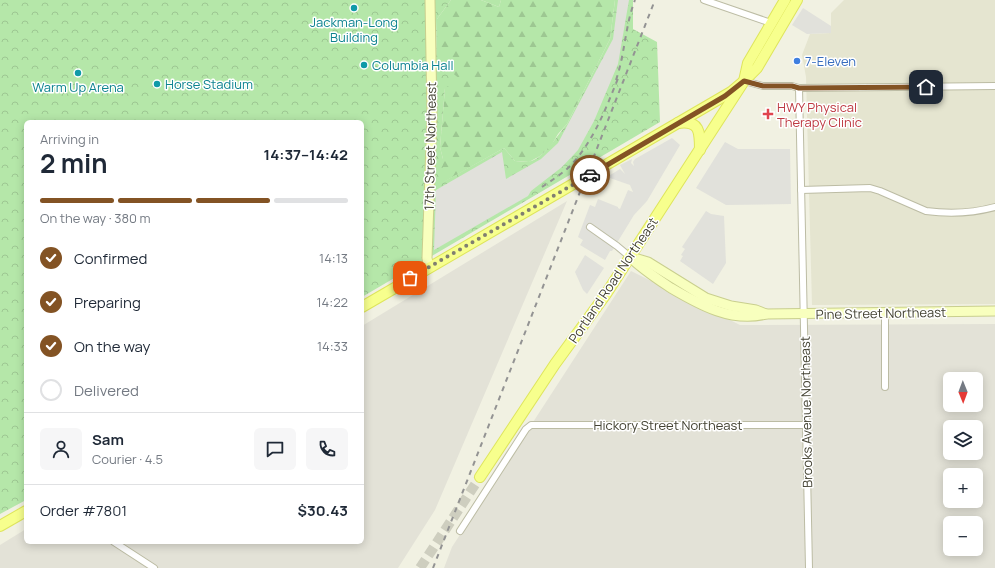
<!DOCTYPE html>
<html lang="en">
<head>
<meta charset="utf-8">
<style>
	:root { --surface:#fff; --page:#f6f6f7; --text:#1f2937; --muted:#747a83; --line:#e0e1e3; --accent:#835324 }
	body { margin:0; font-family:Manrope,sans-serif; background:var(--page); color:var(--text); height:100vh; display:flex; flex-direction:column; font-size:15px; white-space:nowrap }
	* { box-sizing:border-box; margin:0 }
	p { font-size:13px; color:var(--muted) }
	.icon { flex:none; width:22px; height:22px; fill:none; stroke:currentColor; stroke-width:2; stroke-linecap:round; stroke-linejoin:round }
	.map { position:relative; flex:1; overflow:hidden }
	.drawer { position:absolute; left:24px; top:120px; width:340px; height:424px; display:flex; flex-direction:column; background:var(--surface); border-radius:6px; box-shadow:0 2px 10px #0003 }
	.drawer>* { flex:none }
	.needle { width:26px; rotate:179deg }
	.buttons { position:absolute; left:943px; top:372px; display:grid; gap:8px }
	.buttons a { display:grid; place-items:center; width:40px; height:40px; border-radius:6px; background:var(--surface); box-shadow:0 2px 10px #0003; font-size:20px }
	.pin { position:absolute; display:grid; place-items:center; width:34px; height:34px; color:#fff; margin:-17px; border-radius:8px; box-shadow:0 2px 6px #0006 }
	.courier { position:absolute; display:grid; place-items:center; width:40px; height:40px; margin:-20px; border:3px solid #835324; border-radius:50%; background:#fff; color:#222; box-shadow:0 1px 5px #0007 }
	.overview em { font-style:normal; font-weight:700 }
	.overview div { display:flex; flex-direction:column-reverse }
	.overview { display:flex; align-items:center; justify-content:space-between; height:68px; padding:0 16px }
	h1 { font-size:26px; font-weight:700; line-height:30px }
	.bar { display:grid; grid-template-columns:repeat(4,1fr); gap:6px 4px; align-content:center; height:48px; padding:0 16px }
	.bar i { height:5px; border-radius:3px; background:var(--line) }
	.bar .current { background:var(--accent) }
	.bar p { grid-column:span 4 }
	.line { display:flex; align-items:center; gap:10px; padding:0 16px; border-top:1px solid var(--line) }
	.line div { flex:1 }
	.round { display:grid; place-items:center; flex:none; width:42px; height:42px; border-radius:6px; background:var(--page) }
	ol { padding:0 16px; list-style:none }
	li { display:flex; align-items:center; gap:12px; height:44px }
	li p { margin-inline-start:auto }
	li .icon { padding:4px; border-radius:50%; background:var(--accent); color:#fff; stroke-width:4 }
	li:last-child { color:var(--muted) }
	li i { width:22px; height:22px; border:2px solid var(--line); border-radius:50% }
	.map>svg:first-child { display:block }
</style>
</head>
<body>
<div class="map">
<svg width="995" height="568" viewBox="0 0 995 568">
	<defs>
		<pattern id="forest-firs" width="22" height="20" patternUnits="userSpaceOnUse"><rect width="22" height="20" fill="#b5e7a9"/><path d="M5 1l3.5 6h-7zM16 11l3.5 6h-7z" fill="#9dc792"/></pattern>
		<pattern id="park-crowns" width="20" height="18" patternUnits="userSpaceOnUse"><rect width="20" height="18" fill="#b5e7a9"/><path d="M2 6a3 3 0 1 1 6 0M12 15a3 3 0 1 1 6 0" fill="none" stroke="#9dc792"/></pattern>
	</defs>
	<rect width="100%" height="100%" fill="#f1f1e2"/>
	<path fill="#e5e5d0" d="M844,0H995V304L812,305L806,77L802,55L810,34L831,33V13Z"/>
	<g fill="#e3e2d7" fill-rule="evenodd">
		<path d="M567,201L435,510L398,568H0V545L26,529V542H362V326Z"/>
		<path d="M631,271L740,325L995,324V568H444L452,547ZM950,379H976V405H950ZM950,427H976V453H950ZM950,475H976V501H950ZM950,523H976V549H950Z"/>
	</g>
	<path fill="url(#forest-firs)" d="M451,0H481L499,7L501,0H615L610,39L567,124L558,134L551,146L540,156L529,162L515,161L504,148L442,183L443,159L440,147L445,88L436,60L437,19Z"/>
	<g fill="url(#park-crowns)">
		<path d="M0,0H451L437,19L436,60L460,79L445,88L440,147L443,159V182L504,148L515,161C519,161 523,162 527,162C544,160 557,135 567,124L610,39L615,0H633V29L657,42L660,122L362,297V122H26V500L0,514Z"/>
		<path d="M481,0H501L499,7Z"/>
	</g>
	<g fill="#e1e1db">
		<path d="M618,0H629L618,64L594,121L578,150L562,167L531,191L528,196L434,250L436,190L502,152L506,179L541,159L558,143L613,39Z"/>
		<path d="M803,8L831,26V33L807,34L792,25Z"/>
		<path d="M672,138L680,145L647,201L634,215L612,251H610L605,260L580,245L583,240L578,237L590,205L595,207L598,199L618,207V208L620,209L628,190L633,192L630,185L607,177L620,169L625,174L620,165L632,159L631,163L634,166L633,162L635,159Z"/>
		<path d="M725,142L738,149H790L791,204L726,205L696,188Z"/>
		<path d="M706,211L711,214L724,216L726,263L713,284L680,261L683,256L681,255L685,249L682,247Z"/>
		<path d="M585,255L604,268L587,294L583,290L575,272Z"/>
	</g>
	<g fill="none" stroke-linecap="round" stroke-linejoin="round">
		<path stroke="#cecebf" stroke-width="10" stroke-dasharray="10 5" stroke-linecap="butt" d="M420,568L480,477"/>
		<g stroke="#bcbca4" stroke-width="8">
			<g id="street">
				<path d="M704,0L771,23"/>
				<path d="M744,81L763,86H792L799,88L995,86"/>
				<path d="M799,88L809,568"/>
				<path d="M801,190L870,188L880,191L926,211C949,214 973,213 995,207"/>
				<path d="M590,227L617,246L629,256"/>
				<path d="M885,387V313"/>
				<path d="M460,531L526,429L531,425H806"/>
				<path d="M114,542L154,568"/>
			</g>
		</g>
		<g stroke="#c9cf8e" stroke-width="11">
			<g id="secondary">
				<path d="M629,256C642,269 656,278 671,288C700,305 732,323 766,314L995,311"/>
				<path d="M631,257L648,262L706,298L731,306L756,310L766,314"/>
				<path d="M429,268L427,258L432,115L430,0"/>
			</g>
		</g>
		<g stroke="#dee55c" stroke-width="12">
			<g id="primary">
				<path d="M678,123C700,120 700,132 700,150"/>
				<path d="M362,307L731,92L744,81L757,68L797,0"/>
				<path d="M480,477L555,364L606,294L744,81L748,63L785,0"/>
				<path d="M0,526L26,511"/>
			</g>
		</g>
		<use href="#street" stroke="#fff" stroke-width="6"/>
		<use href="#secondary" stroke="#f8ffbe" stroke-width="9"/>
		<use href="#primary" stroke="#f7ff8d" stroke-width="10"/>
		<g stroke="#939393" stroke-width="2" stroke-dasharray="5 5" stroke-linecap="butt">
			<path d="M616,80C625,54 625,26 635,0"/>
			<path d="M542,187C552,180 562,174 570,166C594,141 606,108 619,76"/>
			<path d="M433,568L655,0"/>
		</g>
	</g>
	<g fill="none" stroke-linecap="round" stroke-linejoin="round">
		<path stroke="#807f70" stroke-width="4" stroke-dasharray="0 7.2" d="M410,278L590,175"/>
		<path stroke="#835324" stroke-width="5" d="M590,175L725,96L744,81L763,86H792L799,88L926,87"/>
	</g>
	<g fill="#0f9aa8" stroke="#fff" stroke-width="1.5">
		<circle cx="354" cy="8" r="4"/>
		<circle cx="364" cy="65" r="4"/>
		<circle cx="78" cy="73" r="4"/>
		<circle cx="157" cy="84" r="4"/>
	</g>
	<circle fill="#3f7fe0" stroke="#fff" stroke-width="1.5" cx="797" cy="61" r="4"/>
	<path fill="#e0444e" stroke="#fff" stroke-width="1.5" d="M766 108h4v4h4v4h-4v4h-4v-4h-4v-4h4z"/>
	<g text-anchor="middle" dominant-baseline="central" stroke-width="3" stroke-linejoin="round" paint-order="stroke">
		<g font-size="13" fill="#0d838f" stroke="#fff">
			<text x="354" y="22">Jackman-Long<tspan x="354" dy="15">Building</tspan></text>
			<text x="372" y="65" text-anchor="start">Columbia Hall</text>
			<text x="165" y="84" text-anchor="start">Horse Stadium</text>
			<text x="78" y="87">Warm Up Arena</text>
		</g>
		<g font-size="13" fill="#366cbe" stroke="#fff" text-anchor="start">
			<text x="805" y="61">7-Eleven</text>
		</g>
		<g font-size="13" fill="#be3a42" stroke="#fff" text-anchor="start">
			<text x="777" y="107">HWY Physical<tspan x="777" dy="15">Therapy Clinic</tspan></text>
		</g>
		<g font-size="13" fill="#434232" stroke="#fff">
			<text transform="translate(430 146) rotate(-89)">17th Street Northeast</text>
			<text transform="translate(613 280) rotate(-56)">Portland Road Northeast</text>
			<text transform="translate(881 313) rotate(-1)">Pine Street Northeast</text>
			<text transform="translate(806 412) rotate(-91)">Brooks Avenue Northeast</text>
			<text x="668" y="425">Hickory Street Northeast</text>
		</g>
	</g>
</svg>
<div class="buttons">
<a><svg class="needle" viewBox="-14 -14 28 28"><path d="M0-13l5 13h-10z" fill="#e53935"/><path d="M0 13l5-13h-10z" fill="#747a83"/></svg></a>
<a><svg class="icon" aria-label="layers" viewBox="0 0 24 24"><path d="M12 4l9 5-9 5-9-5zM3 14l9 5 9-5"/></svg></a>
<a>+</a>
<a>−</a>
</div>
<div class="pin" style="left:410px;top:278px;background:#ea580c"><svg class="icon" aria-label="bag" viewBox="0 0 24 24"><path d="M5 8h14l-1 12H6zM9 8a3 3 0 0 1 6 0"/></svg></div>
<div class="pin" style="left:926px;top:87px;background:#1f2937"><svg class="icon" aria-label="home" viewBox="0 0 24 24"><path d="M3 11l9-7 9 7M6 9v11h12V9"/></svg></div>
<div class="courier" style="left:590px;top:175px"><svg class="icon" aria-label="car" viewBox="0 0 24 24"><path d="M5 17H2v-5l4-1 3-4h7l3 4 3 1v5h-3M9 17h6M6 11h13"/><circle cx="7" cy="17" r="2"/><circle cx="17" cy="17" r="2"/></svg></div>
<section class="drawer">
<div class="overview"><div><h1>2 min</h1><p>Arriving in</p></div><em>14:37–14:42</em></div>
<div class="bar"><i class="current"></i><i class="current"></i><i class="current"></i><i></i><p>On the way · 380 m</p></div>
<ol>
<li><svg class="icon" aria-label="check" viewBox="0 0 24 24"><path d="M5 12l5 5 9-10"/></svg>Confirmed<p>14:13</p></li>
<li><svg class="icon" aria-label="check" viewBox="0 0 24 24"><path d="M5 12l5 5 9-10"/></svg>Preparing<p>14:22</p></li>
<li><svg class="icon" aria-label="check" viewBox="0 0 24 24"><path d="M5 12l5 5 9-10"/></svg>On the way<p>14:33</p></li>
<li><i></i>Delivered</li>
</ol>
<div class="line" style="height:72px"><a class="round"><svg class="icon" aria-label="person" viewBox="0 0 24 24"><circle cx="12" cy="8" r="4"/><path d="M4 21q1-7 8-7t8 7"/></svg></a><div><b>Sam</b><p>Courier · 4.5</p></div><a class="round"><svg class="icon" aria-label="chat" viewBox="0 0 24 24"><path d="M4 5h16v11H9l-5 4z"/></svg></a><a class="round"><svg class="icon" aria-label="phone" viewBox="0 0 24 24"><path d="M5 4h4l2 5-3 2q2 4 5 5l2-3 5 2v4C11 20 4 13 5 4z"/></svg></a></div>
<div class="line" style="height:52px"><div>Order #7801</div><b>$30.43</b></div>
</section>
</div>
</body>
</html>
